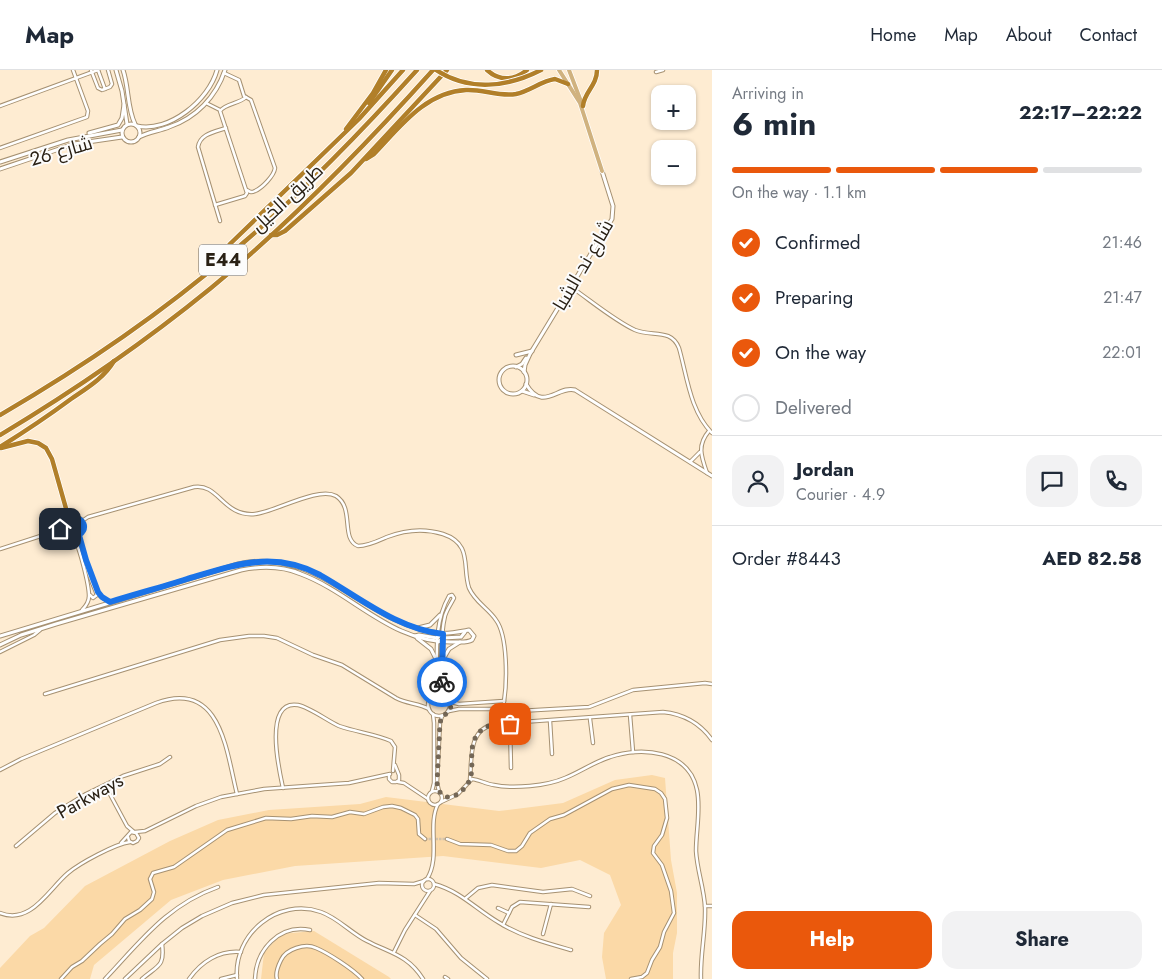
<!DOCTYPE html>
<html lang="en">
<head>
<meta charset="utf-8">
<style>
	:root { --surface:#fff; --page:#f2f2f3; --text:#1f2937; --muted:#747a83; --line:#e0e1e3; --accent:#ea580c }
	body { margin:0; font-family:Jost,Cairo,sans-serif; background:var(--page); color:var(--text); height:100vh; display:flex; flex-direction:column; font-size:19px; white-space:nowrap }
	* { box-sizing:border-box; margin:0 }
	p { font-size:16px; color:var(--muted) }
	.icon { flex:none; width:28px; height:28px; fill:none; stroke:currentColor; stroke-width:2; stroke-linecap:round; stroke-linejoin:round }
	.map { position:relative; flex:1; overflow:hidden }
	.details { display:flex; flex-direction:column; background:var(--surface); width:450px }
	.details>* { flex:none }
	.fabs { position:absolute; left:651px; top:15px; display:grid; gap:10px }
	.fabs a { display:grid; place-items:center; width:45px; height:45px; border-radius:10px; background:var(--surface); box-shadow:0 1px 4px #0004; font-size:25px }
	.pin { position:absolute; display:grid; place-items:center; width:42px; height:42px; color:#fff; margin:-21px; border-radius:10px; box-shadow:0 2px 8px #0006 }
	.courier { position:absolute; display:grid; place-items:center; width:50px; height:50px; margin:-25px; border:4px solid #1a73e8; border-radius:50%; background:#fff; color:#222; box-shadow:0 1px 6px #0007 }
	.overview em { font-style:normal; font-weight:700 }
	.overview div { display:flex; flex-direction:column-reverse }
	.overview { display:flex; align-items:center; justify-content:space-between; height:85px; padding:0 20px }
	h1 { font-size:32px; font-weight:700; line-height:38px }
	.bar { display:grid; grid-template-columns:repeat(4,1fr); gap:8px 5px; align-content:center; height:60px; padding:0 20px }
	.bar i { height:6px; border-radius:4px; background:var(--line) }
	.bar .selected { background:var(--accent) }
	.bar p { grid-column:span 4 }
	.line { display:flex; align-items:center; gap:12px; padding:0 20px; border-top:1px solid var(--line) }
	.line div { flex:1 }
	.round { display:grid; place-items:center; flex:none; width:52px; height:52px; border-radius:15px; background:var(--page) }
	ol { padding:0 20px; list-style:none }
	li { display:flex; align-items:center; gap:15px; height:55px }
	li p { margin-inline-start:auto }
	li .icon { padding:5px; border-radius:50%; background:var(--accent); color:#fff; stroke-width:4 }
	li:last-child { color:var(--muted) }
	li i { width:28px; height:28px; border:2px solid var(--line); border-radius:50% }
	.button { display:flex; gap:10px; margin-top:auto; padding:10px 20px }
	.button a { flex:1; height:58px; border-radius:15px; background:var(--accent); color:#fff; font-size:20px; font-weight:700; line-height:58px; text-align:center }
	.button a+a { background:var(--page); color:var(--text) }
	header { display:flex; align-items:center; gap:30px; box-sizing:border-box; height:70px; padding:0 25px; background:var(--surface); border-bottom:1px solid var(--line) }
	header strong { font-size:24px }
	nav { display:flex; gap:28px; margin-inline-start:auto; font-size:18px }
	main { display:flex; flex:1; min-height:0 }
	.map>svg:first-child { display:block }
</style>
</head>
<body>
<header>
<strong>Map</strong>
<nav><a>Home</a><a>Map</a><a>About</a><a>Contact</a></nav>
</header>
<main>
<div class="map">
<svg width="712" height="909" viewBox="0 0 712 909">
	<rect width="100%" height="100%" fill="#feecd2"/>
	<g fill="#fbd9a7">
		<path d="M652,705L665,708L671,790L677,823V863L673,883V909H606L602,887L604,863L621,835L610,805L580,790L541,798L443,786L295,796L223,810L171,830L94,895L90,909H0V898L30,866L44,858L85,816L170,771L218,750L269,740L360,734L386,727L499,741L563,733L615,710Z"/>
		<path d="M314,861L389,907L391,909H261L264,883L281,864Z"/>
	</g>
	<g fill="none" stroke-linecap="round" stroke-linejoin="round">
		<path stroke="#d3c3ac" stroke-width="2.5" stroke-dasharray="2.5 1" stroke-linecap="butt" d="M425,769H447"/>
		<g stroke="#a69172" stroke-width="4.5">
			<g id="minor">
				<path d="M91,0L98,18L102,20L110,17L112,14L108,0"/>
				<path d="M98,0L105,19"/>
				<path d="M656,2L663,0"/>
				<path d="M224,3L239,10L244,26L251,30L275,98C274,106 262,118 255,121C251,123 250,122 247,120"/>
				<path d="M206,33L220,40"/>
				<path d="M0,36L98,0"/>
				<path d="M0,78L87,47L88,41L73,0"/>
				<path d="M215,135L245,126L247,123L220,41C226,33 239,34 246,27"/>
				<path d="M220,151L198,77C200,64 214,62 226,58"/>
				<path d="M571,217C590,230 615,251 635,260C652,267 671,258 679,278C687,306 690,341 712,363"/>
				<path d="M690,392L700,382"/>
				<path d="M707,403C701,386 697,375 709,361"/>
				<circle cx="75" cy="456" r="9"/>
				<path d="M82,451L88,447L194,417C219,413 223,447 255,444C275,442 318,416 336,426C355,438 340,469 358,476C368,476 378,471 387,467C405,460 424,458 443,464C473,474 462,497 469,518C475,532 488,538 496,550C508,566 507,612 504,632"/>
				<path d="M55,462L69,463"/>
				<path d="M72,465C79,473 89,515 89,526C89,532 86,536 82,540"/>
				<path d="M79,465C82,480 90,515 100,526C103,529 107,530 111,532"/>
				<path d="M0,479L53,462L66,454"/>
				<path d="M90,525L93,528L97,525L92,512"/>
				<path d="M0,582L34,565L40,560"/>
				<path d="M437,623C438,590 432,556 449,526L452,525L454,528C451,534 447,539 445,546C441,562 439,610 445,625"/>
				<circle cx="439" cy="635" r="11"/>
				<path d="M45,624L220,570L249,566H264L277,568L313,585L342,595L396,628C407,634 418,633 429,639"/>
				<path d="M451,632L459,634L504,631"/>
				<path d="M503,636L509,640L519,641L589,637L633,620L705,613L712,614"/>
				<path d="M449,641L459,639H499L503,636"/>
				<path d="M630,645L633,682"/>
				<path d="M590,649L593,673"/>
				<path d="M550,651L552,684"/>
				<path d="M510,654L511,698"/>
				<path d="M0,700L21,689L156,633C221,609 226,680 237,724"/>
				<path d="M389,705V709L392,712H396L399,710V705L395,695"/>
				<path d="M470,709C472,688 468,660 494,654L663,642C683,644 700,653 712,670"/>
				<path d="M398,712L404,713L428,729"/>
				<path d="M105,715L127,756L134,762"/>
				<path d="M283,718C279,700 263,629 298,635C309,637 328,651 339,656C356,662 375,664 391,671L395,677L393,701"/>
				<circle cx="435" cy="728" r="7"/>
				<path d="M432,721L434,713V653L433,644"/>
				<path d="M439,721L437,713L440,653L442,646"/>
				<path d="M441,732L458,724L472,709C480,710 486,714 494,715C513,719 547,716 565,708C580,702 594,692 610,687C641,676 689,680 697,720C701,739 696,761 696,781C697,800 704,818 705,837C706,861 700,885 701,909"/>
				<path d="M135,762L145,761L196,736L221,727L264,719L349,713L390,704"/>
				<path d="M447,769L460,774L491,775L508,781H516L522,776L530,763L550,749L564,745L612,719L629,715L655,719L661,723L665,729L667,748L662,765L654,776L653,783L662,795L671,821L674,843L664,862L660,877L652,890L647,903L642,907L631,909"/>
				<path d="M121,773L131,762L136,763L139,768L137,771L133,773L129,771L128,767"/>
				<path d="M16,776L55,743L86,724L123,706L160,694L170,687"/>
				<circle cx="428" cy="815" r="6"/>
				<path d="M427,809C441,787 427,755 438,734"/>
				<path d="M434,814C460,821 476,839 498,852C520,866 546,873 571,880"/>
				<path d="M466,828L478,818L492,815L543,822L572,819L590,826"/>
				<path d="M705,836H712"/>
				<path d="M498,838L509,843"/>
				<path d="M0,843C31,855 48,820 68,803C80,793 115,774 130,772"/>
				<path d="M415,845L436,859L461,888L487,909"/>
				<path d="M503,855L512,837L520,832L589,837"/>
				<path d="M543,864L551,834"/>
				<path d="M394,882L405,860L430,821"/>
				<path d="M445,907L448,909"/>
				<path d="M61,909L72,897L82,891L100,874L112,864L125,849L140,840L152,829L154,822L150,809L153,803L174,797L227,760L266,748L291,749L312,746L332,747L350,742L364,744L383,737L392,736L401,738L415,745L418,749L419,764L425,769"/>
				<path d="M105,909C141,871 167,835 218,817"/>
				<path d="M125,909L162,874L182,858L202,846L232,833L264,825L379,813L414,814L424,811"/>
				<path d="M142,909C158,895 165,897 162,874"/>
				<path d="M189,909C201,892 219,880 241,882"/>
				<path d="M221,909L237,905"/>
				<path d="M237,909C233,864 278,827 321,842C338,848 351,863 367,871C390,883 408,885 423,909"/>
				<path d="M255,909C256,880 279,854 310,860"/>
				<path d="M277,909C275,903 278,896 281,890C286,879 305,873 316,878C328,883 353,899 362,909"/>
			</g>
		</g>
		<g stroke="#a69172" stroke-width="5">
			<g id="tertiary">
				<path d="M116,0L122,21L127,54"/>
				<path d="M123,0C129,17 127,38 135,54"/>
				<circle cx="131" cy="63" r="9"/>
				<path d="M137,56C169,63 209,30 217,0"/>
				<path d="M89,63L118,55L122,48L124,35"/>
				<path d="M139,67C148,62 159,61 169,57C196,48 216,27 225,0"/>
				<path d="M0,92L68,70L122,60"/>
				<path d="M0,99L74,74L122,67"/>
				<path d="M418,558L430,555L440,545"/>
				<path d="M0,566L238,494C318,475 364,554 439,563C449,564 458,562 469,560L474,566L472,570C467,573 460,572 454,572C392,574 354,524 301,504C282,496 261,496 241,500L56,554L21,565L0,575"/>
				<path d="M415,566L419,565L437,568L443,563"/>
				<path d="M417,568L431,579L437,591"/>
				<path d="M438,572L443,568L461,567L465,562"/>
				<path d="M442,591L449,579L460,572"/>
			</g>
		</g>
		<g stroke="#a69172" stroke-width="5">
			<g id="secondary">
				<path d="M516,285L532,281"/>
				<circle cx="513" cy="310" r="14"/>
				<path d="M516,297L522,294L526,288"/>
				<path d="M524,302L525,295L530,284L612,149L613,136L602,101"/>
				<path d="M526,314C543,343 558,315 575,320L712,406"/>
				<path d="M522,321L534,325"/>
			</g>
		</g>
		<g stroke="#fff" stroke-width="5.5">
			<g id="primary">
				<path d="M559,0L580,33L602,101"/>
				<path d="M569,0L582,34"/>
			</g>
		</g>
		<g stroke="#fff" stroke-width="6">
			<g id="motorway">
				<path d="M487,0C499,11 514,11 527,0"/>
				<path d="M369,33L392,0"/>
				<path d="M583,36C584,22 597,16 597,0"/>
				<path d="M346,59L373,23L386,0"/>
				<path d="M366,89L374,84C400,57 425,22 466,20C483,19 499,27 516,24C530,21 541,11 555,9L568,14"/>
				<path d="M271,165H277L285,161L351,103L447,0"/>
				<path d="M218,194L222,183L231,173L359,49L403,0"/>
				<path d="M0,345C86,295 168,239 243,173C305,120 362,61 417,0"/>
				<path d="M0,365C72,322 146,271 211,218C291,152 364,77 433,0"/>
				<path d="M0,377C24,362 48,346 71,329C87,318 104,308 114,291"/>
				<path d="M1,378L28,371L38,373L46,378L52,389L69,449"/>
			</g>
		</g>
		<use href="#minor" stroke="#fff" stroke-width="2.5"/>
		<use href="#tertiary" stroke="#fff" stroke-width="3"/>
		<use href="#secondary" stroke="#fff" stroke-width="3"/>
		<use href="#primary" stroke="#d0b27f" stroke-width="4"/>
		<use href="#motorway" stroke="#b17f29" stroke-width="4.5"/>
		<g stroke="#fff" stroke-width="6" stroke-linecap="butt">
			<path id="motorway-bridge" d="M436,0C469,22 508,17 541,0"/>
		</g>
		<use href="#motorway-bridge" stroke="#b17f29" stroke-width="4.5"/>
	</g>
	<g fill="none" stroke-linecap="round" stroke-linejoin="round">
		<path stroke="#746756" stroke-width="5" stroke-dasharray="0 9" d="M442,612C443,616 443,621 445,625C451,634 455,640 442,646L440,653L437,713C438,718 439,723 444,726C454,731 467,718 470,709C475,695 467,677 478,664C486,653 498,654 510,654"/>
		<path stroke="#1a73e8" stroke-width="6" d="M60,459L73,448C84,448 88,458 79,465L86,490L98,522L102,527L110,532C136,524 162,517 187,509C234,495 273,480 320,505C359,527 397,559 443,564L442,612"/>
	</g>
	<g text-anchor="middle" dominant-baseline="central" stroke-width="4" stroke-linejoin="round" paint-order="stroke">
		<rect fill="#fcfcfc" stroke="#68625a" stroke-width="1" x="199" y="174.5" width="48" height="31" rx="4"/>
		<g font-size="18" font-weight="bold" fill="#292014">
			<text x="223" y="190">E44</text>
		</g>
		<g font-size="19" fill="#292014" stroke="#fcfcfc">
			<text transform="translate(61 81) rotate(-16)">شارع 26</text>
			<text transform="translate(287 128) rotate(-43)">طريق الخيل</text>
			<text transform="translate(583 195) rotate(-60)">شارع ند الشبا</text>
			<text transform="translate(90 726) rotate(-29)">Parkways</text>
		</g>
	</g>
</svg>
<div class="fabs">
<a>+</a>
<a>−</a>
</div>
<div class="pin" style="left:510px;top:654px;background:#ea580c"><svg class="icon" aria-label="bag" viewBox="0 0 24 24"><path d="M5 8h14l-1 12H6zM9 8a3 3 0 0 1 6 0"/></svg></div>
<div class="pin" style="left:60px;top:459px;background:#1f2937"><svg class="icon" aria-label="home" viewBox="0 0 24 24"><path d="M3 11l9-7 9 7M6 9v11h12V9"/></svg></div>
<div class="courier" style="left:442px;top:612px"><svg class="icon" aria-label="bike" viewBox="0 0 24 24"><circle cx="6" cy="16" r="4"/><circle cx="18" cy="16" r="4"/><path d="M6 16l4-8h5l3 8M10 8l3 8H6M13 5h3"/></svg></div>
</div>
<section class="details">
<div class="overview"><div><h1>6 min</h1><p>Arriving in</p></div><em>22:17–22:22</em></div>
<div class="bar"><i class="selected"></i><i class="selected"></i><i class="selected"></i><i></i><p>On the way · 1.1 km</p></div>
<ol>
<li><svg class="icon" aria-label="check" viewBox="0 0 24 24"><path d="M5 12l5 5 9-10"/></svg>Confirmed<p>21:46</p></li>
<li><svg class="icon" aria-label="check" viewBox="0 0 24 24"><path d="M5 12l5 5 9-10"/></svg>Preparing<p>21:47</p></li>
<li><svg class="icon" aria-label="check" viewBox="0 0 24 24"><path d="M5 12l5 5 9-10"/></svg>On the way<p>22:01</p></li>
<li><i></i>Delivered</li>
</ol>
<div class="line" style="height:90px"><a class="round"><svg class="icon" aria-label="person" viewBox="0 0 24 24"><circle cx="12" cy="8" r="4"/><path d="M4 21q1-7 8-7t8 7"/></svg></a><div><b>Jordan</b><p>Courier · 4.9</p></div><a class="round"><svg class="icon" aria-label="chat" viewBox="0 0 24 24"><path d="M4 5h16v11H9l-5 4z"/></svg></a><a class="round"><svg class="icon" aria-label="phone" viewBox="0 0 24 24"><path d="M5 4h4l2 5-3 2q2 4 5 5l2-3 5 2v4C11 20 4 13 5 4z"/></svg></a></div>
<div class="line" style="height:65px"><div>Order #8443</div><b>AED 82.58</b></div>
<div class="button"><a>Help</a><a>Share</a></div>
</section>
</main>
</body>
</html>
